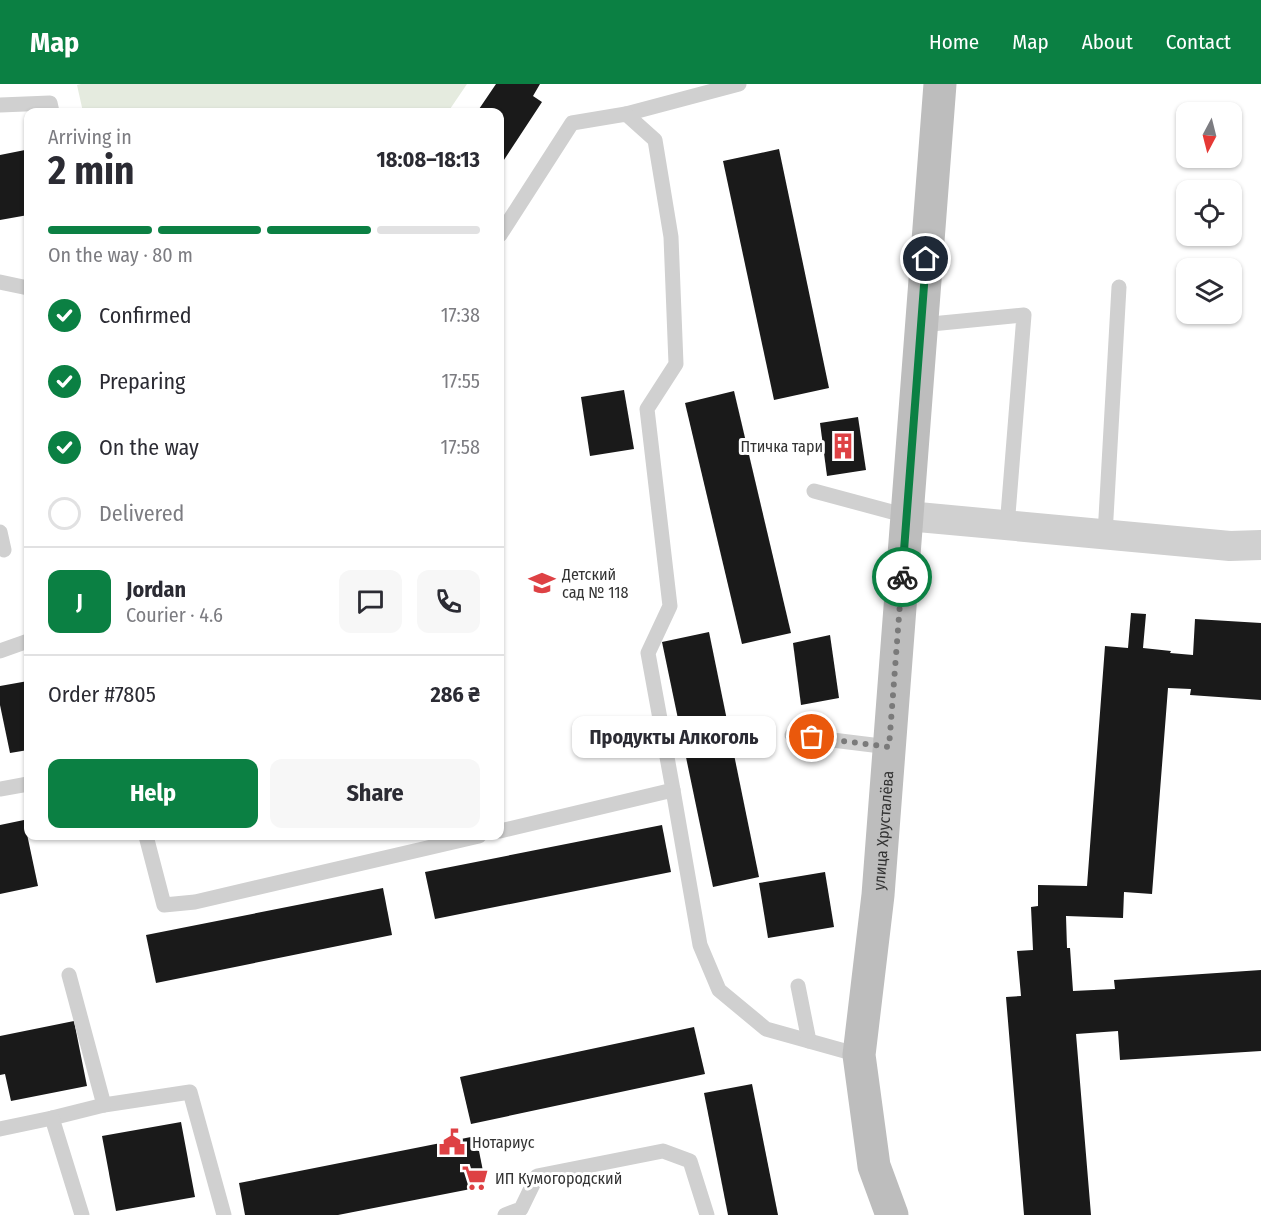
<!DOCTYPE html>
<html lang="en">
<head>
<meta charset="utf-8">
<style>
	:root { --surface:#fff; --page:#f7f7f7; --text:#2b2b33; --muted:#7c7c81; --line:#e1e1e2; --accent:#0b8043 }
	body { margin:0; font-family:"Fira Sans Condensed",sans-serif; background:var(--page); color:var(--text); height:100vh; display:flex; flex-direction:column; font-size:22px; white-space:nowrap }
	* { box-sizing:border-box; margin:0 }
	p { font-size:20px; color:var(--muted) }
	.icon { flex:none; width:33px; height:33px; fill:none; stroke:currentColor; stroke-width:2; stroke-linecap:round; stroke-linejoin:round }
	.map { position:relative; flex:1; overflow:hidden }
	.drawer { position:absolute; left:24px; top:24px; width:480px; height:732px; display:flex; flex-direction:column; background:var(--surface); border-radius:12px; box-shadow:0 2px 4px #0004 }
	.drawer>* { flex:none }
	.needle { width:39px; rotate:187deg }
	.fabs { position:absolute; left:1176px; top:18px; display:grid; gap:12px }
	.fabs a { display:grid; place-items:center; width:66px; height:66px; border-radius:12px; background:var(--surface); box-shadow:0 2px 4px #0004; font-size:30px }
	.pin { position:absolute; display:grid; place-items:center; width:51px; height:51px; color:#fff; margin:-26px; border:3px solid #fff; border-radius:50%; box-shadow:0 2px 6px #0007 }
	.courier { position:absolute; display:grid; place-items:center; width:60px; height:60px; margin:-30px; border:4px solid #0b8043; border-radius:50%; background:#fff; color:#222; box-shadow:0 2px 8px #0007 }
	.bubble { position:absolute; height:42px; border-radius:12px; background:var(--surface); box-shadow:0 2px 4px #0004; font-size:20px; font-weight:700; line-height:42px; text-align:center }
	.head em { font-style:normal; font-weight:700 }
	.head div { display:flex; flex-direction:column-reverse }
	.head { display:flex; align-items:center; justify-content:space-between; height:102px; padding:0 24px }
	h1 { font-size:39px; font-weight:700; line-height:45px }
	.bar { display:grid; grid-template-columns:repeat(4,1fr); gap:9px 6px; align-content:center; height:72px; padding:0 24px }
	.bar i { height:8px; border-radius:4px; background:var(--line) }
	.bar .current { background:var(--accent) }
	.bar p { grid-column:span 4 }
	.line { display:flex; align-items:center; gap:15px; padding:0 24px; border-top:2px solid var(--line) }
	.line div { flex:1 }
	.round { display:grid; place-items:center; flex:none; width:63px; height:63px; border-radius:12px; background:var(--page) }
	ol { padding:0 24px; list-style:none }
	li { display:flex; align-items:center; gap:18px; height:66px }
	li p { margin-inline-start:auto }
	li .icon { padding:6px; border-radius:50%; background:var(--accent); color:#fff; stroke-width:4 }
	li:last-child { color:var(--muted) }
	li i { width:33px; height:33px; border:3px solid var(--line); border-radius:50% }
	.action { display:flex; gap:12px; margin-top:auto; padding:12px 24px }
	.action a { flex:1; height:69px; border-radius:12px; background:var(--accent); color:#fff; font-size:24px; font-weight:700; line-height:69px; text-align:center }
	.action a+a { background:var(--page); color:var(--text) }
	header { display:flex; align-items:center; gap:36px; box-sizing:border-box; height:84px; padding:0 30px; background:var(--accent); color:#fff }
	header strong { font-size:28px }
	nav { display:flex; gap:33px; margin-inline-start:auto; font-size:21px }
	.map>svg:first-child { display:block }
</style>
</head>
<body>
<header>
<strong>Map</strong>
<nav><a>Home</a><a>Map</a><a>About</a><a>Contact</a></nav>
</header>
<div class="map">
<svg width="1261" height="1131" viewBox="0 0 1261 1131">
	<rect width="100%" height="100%" fill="#fff"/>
	<path fill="#e5ebdf" d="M81,0H467L448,28H83L77,1Z"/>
	<g fill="#1a1a1a">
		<path d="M496,0H540L533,12L542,18L500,82V28H477Z"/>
		<path d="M779,65L829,304L774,316L723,77Z"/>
		<path d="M25,66L28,87V131L0,136V71Z"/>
		<path d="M624,306L634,365L590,372L581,313Z"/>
		<path d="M734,307L791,549L742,560L685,319Z"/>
		<path d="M858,333L866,386L827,392L820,339Z"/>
		<path d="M1131,529L1146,530L1143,564L1171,567L1170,569L1193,571L1195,535L1261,539V616L1190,611L1191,605L1168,604L1152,810L1124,808L1123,834L1066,832L1067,864H1070L1073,907L1115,905L1114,896L1261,886V967L1120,976L1118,947L1076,950L1091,1131H1024L1006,913L1021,912L1017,867L1033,866L1031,823L1038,822V801L1087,802L1105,562L1128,564Z"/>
		<path d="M709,548L759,793L713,803L662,558Z"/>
		<path d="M830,551L839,614L801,621L793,559Z"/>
		<path d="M28,597V666L10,669L0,621V602Z"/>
		<path d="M24,736L38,802L0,810V741Z"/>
		<path d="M662,741L671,788L435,835L425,788Z"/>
		<path d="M825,788L834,843L768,854L759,799Z"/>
		<path d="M383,804L392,851L156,899L146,851Z"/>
		<path d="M74,937L87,1002L11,1017L5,990L0,991V952Z"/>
		<path d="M694,943L705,990L471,1040L460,993Z"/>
		<path d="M752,1000L778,1131H728L704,1009Z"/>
		<path d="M181,1038L195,1113L116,1127L102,1052Z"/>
		<path d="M476,1052L486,1102L338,1131H245L239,1099Z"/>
	</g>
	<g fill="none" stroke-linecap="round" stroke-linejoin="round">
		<g stroke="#d0d0d0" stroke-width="15">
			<path d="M0,21L50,19L52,28"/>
			<path d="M626,30L739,0"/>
			<path d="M500,151L572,39L626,30L655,56L671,153L676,280L647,325L670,522L648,569L673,706"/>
			<path d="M0,198L28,204"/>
			<path d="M921,241L1024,231L1007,443"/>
			<path d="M814,407L907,432"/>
			<path d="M0,448L4,466"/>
			<path d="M1105,451L1119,203"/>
			<path d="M0,567L28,557"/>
			<path d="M792,651L889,663"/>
			<path d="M0,705L28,700"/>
			<path d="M500,747L673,706L700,861L719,906L766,945L859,971"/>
			<path d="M146,752L164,821L195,818L479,752"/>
			<path d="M798,902L809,957"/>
			<path d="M104,1021L190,1008L224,1131"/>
			<path d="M52,1034L104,1021L69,891"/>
			<path d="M0,1045L52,1034L82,1131"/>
			<path d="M505,1131L521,1125L537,1092L663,1067L690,1077L707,1131"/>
		</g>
		<path stroke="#d0d0d0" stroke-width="30" d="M907,432L1230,462L1261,461"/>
		<path stroke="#bdbdbd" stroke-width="33" id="s1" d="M892,1131L874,1082L859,971L878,811L940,0"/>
	</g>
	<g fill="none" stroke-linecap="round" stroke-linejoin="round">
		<path stroke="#7a7a7a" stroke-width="6" stroke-dasharray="0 10.8" d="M812,653L889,663L902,493"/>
		<path stroke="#0b8043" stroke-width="8" d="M902,493L926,175"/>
	</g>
	<defs>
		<g id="building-bare" transform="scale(2.07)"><path d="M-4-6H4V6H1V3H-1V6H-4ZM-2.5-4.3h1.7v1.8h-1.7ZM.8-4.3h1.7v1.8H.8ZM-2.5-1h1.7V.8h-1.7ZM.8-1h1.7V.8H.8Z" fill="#de4144" stroke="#fff" stroke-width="2.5" paint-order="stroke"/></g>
		<g id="school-bare" transform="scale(2.07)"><path d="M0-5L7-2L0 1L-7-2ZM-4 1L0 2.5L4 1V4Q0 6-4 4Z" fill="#de4144" stroke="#fff" stroke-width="2.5" paint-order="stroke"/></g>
		<g id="civic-bare" transform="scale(2.07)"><path d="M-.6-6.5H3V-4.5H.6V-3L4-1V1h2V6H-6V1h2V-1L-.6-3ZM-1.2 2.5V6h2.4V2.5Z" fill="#de4144" stroke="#fff" stroke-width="2.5" paint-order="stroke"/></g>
		<g id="supermarket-bare" transform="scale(2.07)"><path d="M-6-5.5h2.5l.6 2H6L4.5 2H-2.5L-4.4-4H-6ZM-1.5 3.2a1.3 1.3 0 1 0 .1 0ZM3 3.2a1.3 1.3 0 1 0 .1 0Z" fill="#de4144" stroke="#fff" stroke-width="2.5" paint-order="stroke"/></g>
	</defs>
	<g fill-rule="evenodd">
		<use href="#building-bare" x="843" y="362"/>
		<use href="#school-bare" x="542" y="499"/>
		<use href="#civic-bare" x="452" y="1058"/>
		<use href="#supermarket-bare" x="475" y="1094"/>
	</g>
	<g text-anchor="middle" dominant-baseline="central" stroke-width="6" stroke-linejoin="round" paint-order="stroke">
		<g font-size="16" fill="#333" stroke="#fff" text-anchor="start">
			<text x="823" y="362" text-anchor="end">Птичка тари</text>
			<text x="562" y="490">Детский<tspan x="562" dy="18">сад № 118</tspan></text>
			<text x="472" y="1058">Нотариус</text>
			<text x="495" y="1094">ИП Кумогородский</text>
		</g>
		<g font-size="16" fill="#333" stroke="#fff">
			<text stroke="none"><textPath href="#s1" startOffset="390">улица Хрусталёва</textPath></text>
		</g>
	</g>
</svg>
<div class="fabs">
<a><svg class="needle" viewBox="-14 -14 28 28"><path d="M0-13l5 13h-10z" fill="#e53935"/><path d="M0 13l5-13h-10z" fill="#7c7c81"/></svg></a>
<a><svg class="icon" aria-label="locate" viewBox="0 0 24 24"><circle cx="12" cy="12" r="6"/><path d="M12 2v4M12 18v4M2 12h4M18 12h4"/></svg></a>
<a><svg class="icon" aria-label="layers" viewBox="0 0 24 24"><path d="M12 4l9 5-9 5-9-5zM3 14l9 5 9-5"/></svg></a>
</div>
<div class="pin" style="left:812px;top:653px;background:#ea580c"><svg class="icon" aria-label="bag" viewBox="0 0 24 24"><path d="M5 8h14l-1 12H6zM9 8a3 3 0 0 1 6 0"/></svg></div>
<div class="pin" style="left:926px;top:175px;background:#1f2937"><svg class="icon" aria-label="home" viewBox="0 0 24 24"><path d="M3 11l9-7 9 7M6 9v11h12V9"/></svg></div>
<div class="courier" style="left:902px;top:493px"><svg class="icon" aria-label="bike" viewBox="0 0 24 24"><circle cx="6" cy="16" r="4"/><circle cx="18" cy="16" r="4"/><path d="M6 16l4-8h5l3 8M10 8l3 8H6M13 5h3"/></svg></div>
<div class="bubble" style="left:572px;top:632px;width:204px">Продукты Алкоголь</div>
<section class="drawer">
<div class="head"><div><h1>2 min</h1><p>Arriving in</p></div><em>18:08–18:13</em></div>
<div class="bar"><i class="current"></i><i class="current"></i><i class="current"></i><i></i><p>On the way · 80 m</p></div>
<ol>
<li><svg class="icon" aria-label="check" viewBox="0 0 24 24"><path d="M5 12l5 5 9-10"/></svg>Confirmed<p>17:38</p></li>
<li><svg class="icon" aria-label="check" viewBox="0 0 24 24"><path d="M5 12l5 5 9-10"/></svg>Preparing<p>17:55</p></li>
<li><svg class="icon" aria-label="check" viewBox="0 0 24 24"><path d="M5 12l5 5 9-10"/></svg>On the way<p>17:58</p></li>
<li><i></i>Delivered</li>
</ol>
<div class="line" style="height:108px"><b class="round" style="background:var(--accent);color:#fff">J</b><div><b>Jordan</b><p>Courier · 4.6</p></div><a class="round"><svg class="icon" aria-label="chat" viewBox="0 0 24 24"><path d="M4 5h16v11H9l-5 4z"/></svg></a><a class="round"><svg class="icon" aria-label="phone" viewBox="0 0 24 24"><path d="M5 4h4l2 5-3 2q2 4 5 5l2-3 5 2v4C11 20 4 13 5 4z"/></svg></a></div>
<div class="line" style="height:78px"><div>Order #7805</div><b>286 ₴</b></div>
<div class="action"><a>Help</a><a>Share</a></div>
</section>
</div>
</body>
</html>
